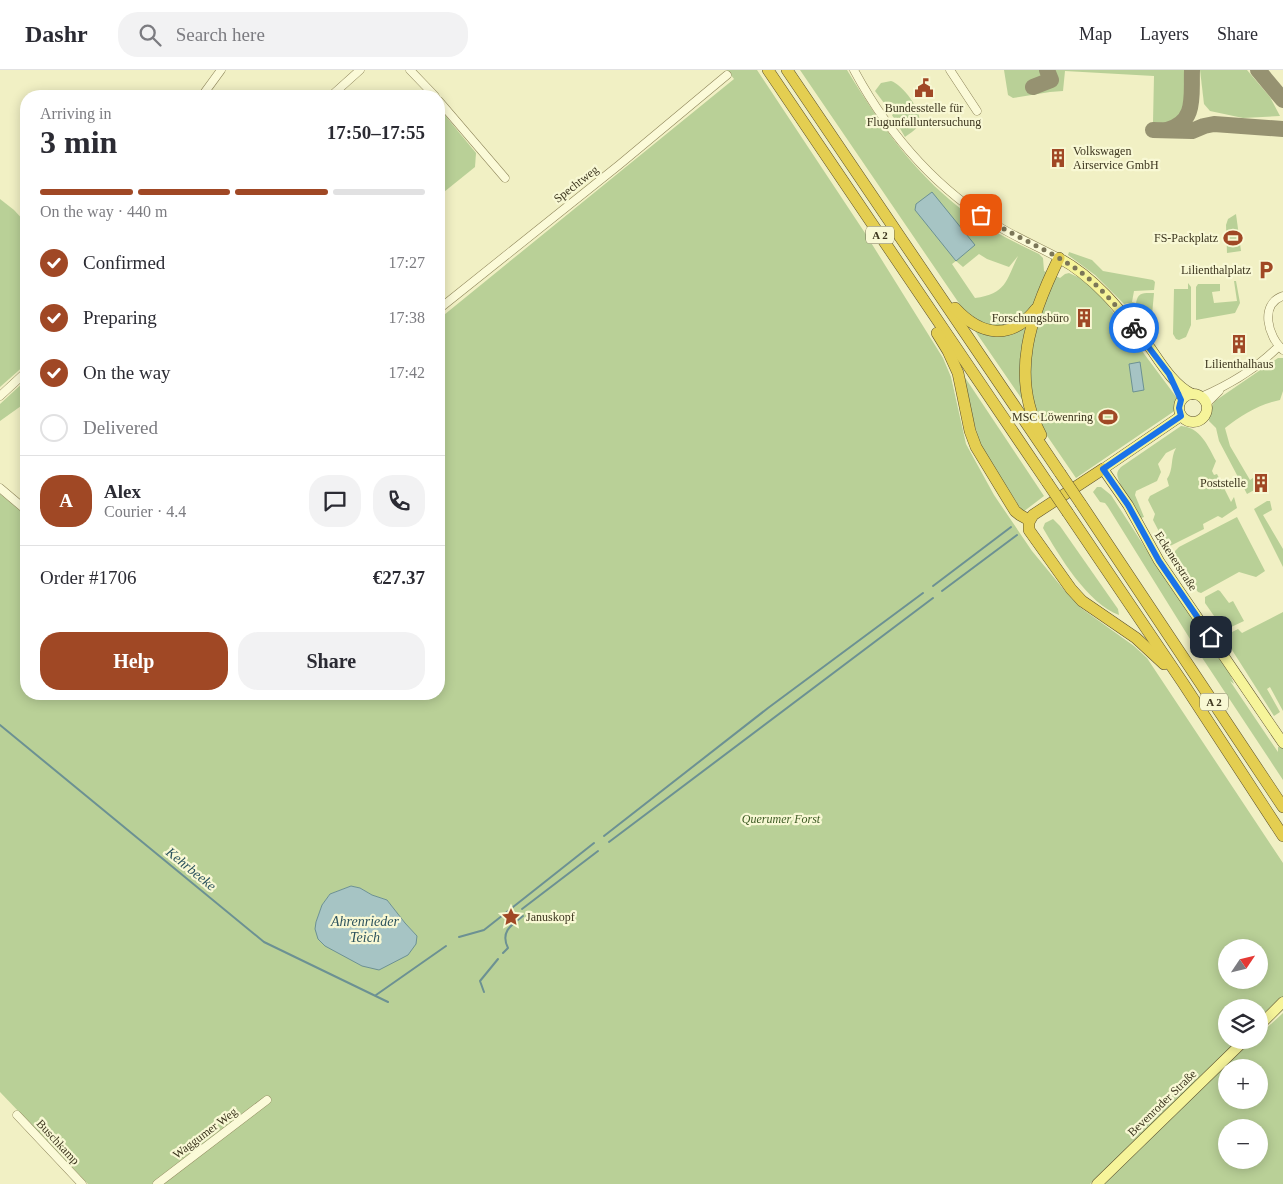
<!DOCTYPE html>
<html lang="en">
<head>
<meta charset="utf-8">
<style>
	:root { --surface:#fff; --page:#f2f2f3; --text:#2b2b33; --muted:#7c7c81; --line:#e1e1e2; --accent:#a04825 }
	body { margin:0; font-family:Georgia,serif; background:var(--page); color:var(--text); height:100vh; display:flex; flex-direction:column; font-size:19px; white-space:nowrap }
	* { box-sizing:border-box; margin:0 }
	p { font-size:16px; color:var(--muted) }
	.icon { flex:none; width:28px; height:28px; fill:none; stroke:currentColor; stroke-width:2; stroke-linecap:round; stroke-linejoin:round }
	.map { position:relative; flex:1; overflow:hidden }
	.sheet { position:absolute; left:20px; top:20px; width:425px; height:610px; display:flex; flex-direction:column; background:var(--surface); border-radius:20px; box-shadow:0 2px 12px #0003 }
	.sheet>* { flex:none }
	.needle { width:32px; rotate:55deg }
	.tools { position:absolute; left:1218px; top:869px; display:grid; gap:10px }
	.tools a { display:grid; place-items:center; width:50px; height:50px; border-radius:50%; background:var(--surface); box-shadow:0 2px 12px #0003; font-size:25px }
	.pin { position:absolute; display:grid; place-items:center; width:42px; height:42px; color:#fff; margin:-21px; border-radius:10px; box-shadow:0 2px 8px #0006 }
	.courier { position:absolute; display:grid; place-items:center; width:50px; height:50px; margin:-25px; border:4px solid #1a73e8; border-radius:50%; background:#fff; color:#222; box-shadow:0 1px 6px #0007 }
	.summary em { font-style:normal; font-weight:600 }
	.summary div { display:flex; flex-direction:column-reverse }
	.summary { display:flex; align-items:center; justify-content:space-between; height:85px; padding:0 20px }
	h1 { font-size:32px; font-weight:600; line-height:38px }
	.bar { display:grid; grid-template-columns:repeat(4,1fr); gap:8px 5px; align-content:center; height:60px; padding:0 20px }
	.bar i { height:6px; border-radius:4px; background:var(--line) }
	.bar .active { background:var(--accent) }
	.bar p { grid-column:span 4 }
	.line { display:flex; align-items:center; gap:12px; padding:0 20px; border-top:1px solid var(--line) }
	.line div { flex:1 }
	.round { display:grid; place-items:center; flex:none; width:52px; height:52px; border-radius:20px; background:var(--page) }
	ol { padding:0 20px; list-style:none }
	li { display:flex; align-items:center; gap:15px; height:55px }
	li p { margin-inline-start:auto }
	li .icon { padding:5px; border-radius:50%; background:var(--accent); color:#fff; stroke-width:4 }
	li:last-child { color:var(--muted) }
	li i { width:28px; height:28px; border:2px solid var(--line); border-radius:50% }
	.cta { display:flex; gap:10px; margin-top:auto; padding:10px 20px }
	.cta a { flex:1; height:58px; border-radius:20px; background:var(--accent); color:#fff; font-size:20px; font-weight:600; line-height:58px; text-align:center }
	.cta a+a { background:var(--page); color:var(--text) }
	header { display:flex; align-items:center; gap:30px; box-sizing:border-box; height:70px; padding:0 25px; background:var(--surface); border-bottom:1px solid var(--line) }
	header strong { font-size:24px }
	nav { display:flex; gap:28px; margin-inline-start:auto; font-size:18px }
	.search { width:350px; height:45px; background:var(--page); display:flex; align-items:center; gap:12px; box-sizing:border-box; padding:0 18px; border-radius:20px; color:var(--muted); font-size:19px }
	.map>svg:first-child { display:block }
</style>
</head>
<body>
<header>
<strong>Dashr</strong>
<div class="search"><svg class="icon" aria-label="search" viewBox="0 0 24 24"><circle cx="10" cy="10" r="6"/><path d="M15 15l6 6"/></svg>Search here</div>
<nav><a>Map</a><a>Layers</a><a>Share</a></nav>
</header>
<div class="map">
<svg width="1283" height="1114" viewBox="0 0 1283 1114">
	<rect width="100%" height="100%" fill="#f1f0c4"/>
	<g fill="#b9d097" fill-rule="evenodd">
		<path d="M727,0H757L865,163L943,288L951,307L966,374L994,425L1032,481L1065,521L1081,538L1134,576L1147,588L1283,793V940L1259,962V938H1226V970H1249L1090,1114H88L0,1022V424L26,445V624H439V249L734,9ZM351,816L360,818L372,825L387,830L405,853L417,866L316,852L322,835L330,824ZM1226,878H1259V910H1226Z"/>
		<path d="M800,0H847C881,56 918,109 972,147C993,162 1016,173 1039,184L1043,188L1044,201L1060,208L1065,204L1069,203L1080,208L1101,226L1177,328V336L1173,342L1076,408L973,258L967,245ZM979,184L987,189L1009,197L1018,186C1006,211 1006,224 975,228L952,194L956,191L963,197Z"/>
		<path d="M1004,0H1185C1185,15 1189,50 1169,53C1164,54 1158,52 1153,52L1154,6L1065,1L1063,21L1050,22L1013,28L1008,25Z"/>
		<path d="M1200,0H1247L1270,27L1280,46L1243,48L1210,41L1204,34Z"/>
		<path d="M891,11C902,14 923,41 919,53C918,59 910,63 905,67L892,45L897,41L894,38L890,41L875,21L881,13Z"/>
		<path d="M439,38L476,83L475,97L439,126Z"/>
		<path d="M0,129L14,140L26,153V294L0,317Z"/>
		<path d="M1236,144L1241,181L1227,183L1226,155L1228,149Z"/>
		<path d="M1069,182L1092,190L1103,201L1153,210L1155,212L1154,220L1134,221L1132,232L1136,233C1138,222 1143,223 1154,223L1151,256H1148C1139,250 1137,239 1129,233L1124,234L1095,205L1068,185Z"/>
		<path d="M1234,211H1236L1240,233L1235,243L1196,250V217L1198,214H1220V221L1212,222L1214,233L1237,231Z"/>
		<path d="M1188,213L1191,217V255L1186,267L1179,270L1176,269L1173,264L1174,219H1188Z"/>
		<path d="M1278,288H1283V321L1280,330C1260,334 1241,345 1225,358L1230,376L1250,410L1253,408L1258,418L1247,424L1219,371L1216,358L1209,351C1210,345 1211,336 1215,331Z"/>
		<path d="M960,300L1044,426L1023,442L990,392L979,371Z"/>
		<path d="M26,310V337L21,336L0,351V334Z"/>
		<path d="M1181,356C1200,357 1208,376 1216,391L1212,401L1214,405L1217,404L1231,432L1234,427L1237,438L1222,448L1218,446L1203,454L1204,459L1170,476L1166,475L1153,450L1155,444L1148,430L1150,426L1169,416L1167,409C1174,399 1170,388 1176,378L1166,383L1158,394L1161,402L1157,411L1136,421L1135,425L1144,447L1141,448C1135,438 1120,417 1118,408C1116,403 1118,400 1121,397Z"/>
		<path d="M1097,417H1101L1111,425L1170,516L1230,604L1234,614L1230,611L1278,682V677L1283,678V710L1195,577L1108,437L1105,433L1100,432L1093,422Z"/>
		<path d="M1267,431H1270L1272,440L1263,445L1283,479V497L1254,439Z"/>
		<path d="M1237,447L1265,501L1256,507L1239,502L1201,523L1198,522L1175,488V481L1179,477Z"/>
		<path d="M1053,449L1060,456L1118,539L1119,545C1088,534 1059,486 1043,458L1045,453Z"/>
		<path d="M1218,520L1220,521L1229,533L1233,531L1244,551L1229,558L1221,556L1205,533V527Z"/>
		<path d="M1283,542V641L1270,617L1267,619L1280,642L1274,646L1225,569L1228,564L1238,559L1242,563Z"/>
		<path d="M1283,943V1114H1093L1253,970H1259V965ZM1226,998H1259V1030H1226ZM1226,1058H1259V1090H1226Z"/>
	</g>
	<g fill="#a6c4c4" stroke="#6c9193">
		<path d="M932,122L975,175L956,191L915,140L916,134Z"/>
		<path d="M1140,292L1144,320L1133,322L1129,294Z"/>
		<path d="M351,816L360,818L372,825L387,830L405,853L417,866L416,874L408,885L379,900L362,896L325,876L318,869L315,859L316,852L322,835L330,824Z"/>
	</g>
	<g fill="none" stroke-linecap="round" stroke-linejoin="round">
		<g stroke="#6c9193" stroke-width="2">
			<path d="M933,516L1011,457"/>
			<path d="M942,521L1017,465"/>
			<path d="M0,655L264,872L388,932"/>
			<path d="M604,766L768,638L923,523"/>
			<path d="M609,772L933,528"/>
			<path d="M522,839L598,781"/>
			<path d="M459,867L484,860L594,773"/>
			<path d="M503,883L508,878C500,862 511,855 523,846"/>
			<path d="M484,922L480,911L498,889"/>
			<path d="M376,925L446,876"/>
		</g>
		<g stroke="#969271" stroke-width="16">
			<path d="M1258,0L1283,30"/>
			<path d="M1033,17L1051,10L1047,0"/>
			<path d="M1153,60L1192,61L1204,56L1214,54L1283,59"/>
			<path d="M1167,60C1197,52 1191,26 1192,0"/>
		</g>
		<g stroke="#8d8459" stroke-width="9">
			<g id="minor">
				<path d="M410,0L435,26"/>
				<path d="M854,0C889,65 937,120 1001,158C1020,169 1040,178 1059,188"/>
				<path d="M950,0L977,41"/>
				<path d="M202,26L221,0"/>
				<path d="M331,26L360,0"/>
				<path d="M439,31L505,108"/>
				<path d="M1283,226C1259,234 1268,267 1283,280"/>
				<path d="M439,239L619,95L727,5"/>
				<path d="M0,326L26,302"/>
				<path d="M1201,327C1229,315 1257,298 1279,276"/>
				<path d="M1206,334L1219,321"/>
				<path d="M0,418L26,440"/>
				<path d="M17,1045L82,1114"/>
				<path d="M157,1114L267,1030"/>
			</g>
		</g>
		<g stroke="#5b502d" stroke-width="11">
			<g id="major">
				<path d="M1059,188C1098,209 1124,245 1151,279C1162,295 1174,315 1192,324"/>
				<circle cx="1193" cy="338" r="14"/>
				<path d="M1181,346L1103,399L1128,435L1159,491L1283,673"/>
				<path d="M1259,956L1283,932"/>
				<path d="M1097,1114L1245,970"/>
			</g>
		</g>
		<g stroke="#5b502d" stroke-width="12">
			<g id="highway">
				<path d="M768,0L1047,412"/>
				<path d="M787,0L1060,403"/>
				<path d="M955,238C981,266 1011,271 1036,239"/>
				<path d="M937,263L948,281L958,303L970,361L976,377L1015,441L1020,445L1029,450"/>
				<path d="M1041,365C1009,306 1031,245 1059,188"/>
				<path d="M1103,399L1033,445L1029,452V460L1071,519L1082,531L1136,568L1164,594"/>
				<path d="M1081,434L1283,737"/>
				<path d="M1068,443L1183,613L1283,766"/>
			</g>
		</g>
		<use href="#minor" stroke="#fbfad8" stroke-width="8"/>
		<use href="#major" stroke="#f6f49a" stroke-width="10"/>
		<use href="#highway" stroke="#e4ce51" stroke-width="11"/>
		<g stroke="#5b502d" stroke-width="12" stroke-linecap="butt">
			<g id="highway-bridge">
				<path d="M1060,403L1081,434"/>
				<path d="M1047,412L1068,443"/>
			</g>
		</g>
		<use href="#highway-bridge" stroke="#e4ce51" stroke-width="11"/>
	</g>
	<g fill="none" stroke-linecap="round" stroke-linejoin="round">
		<path stroke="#7b7658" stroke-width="5" stroke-dasharray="0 9" d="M981,145C1011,165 1045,178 1075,198C1098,214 1117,236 1134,258"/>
		<path stroke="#1a73e8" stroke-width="6" d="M1134,258L1169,304L1181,330L1179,338L1181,346L1103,399L1128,435L1159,491L1211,567"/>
	</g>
	<defs>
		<g id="civic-bare" transform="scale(1.5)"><path d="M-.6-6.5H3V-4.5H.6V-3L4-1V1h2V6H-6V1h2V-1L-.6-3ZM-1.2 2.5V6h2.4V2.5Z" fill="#a04825" stroke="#f8f8d4" stroke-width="2.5" paint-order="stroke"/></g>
		<g id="building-bare" transform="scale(1.5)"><path d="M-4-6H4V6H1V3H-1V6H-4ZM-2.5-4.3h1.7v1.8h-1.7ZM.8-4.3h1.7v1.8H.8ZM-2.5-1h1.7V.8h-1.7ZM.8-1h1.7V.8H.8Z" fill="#a04825" stroke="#f8f8d4" stroke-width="2.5" paint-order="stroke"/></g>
		<g id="stadium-bare" transform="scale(1.5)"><path d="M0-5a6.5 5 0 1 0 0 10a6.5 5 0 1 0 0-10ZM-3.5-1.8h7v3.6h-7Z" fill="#a04825" stroke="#f8f8d4" stroke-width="2.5" paint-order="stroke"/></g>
		<g id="parking-bare" transform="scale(1.5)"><path d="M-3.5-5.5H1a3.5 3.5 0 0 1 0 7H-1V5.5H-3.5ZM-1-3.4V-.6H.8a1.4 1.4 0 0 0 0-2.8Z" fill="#a04825" stroke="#f8f8d4" stroke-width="2.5" paint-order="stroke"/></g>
		<g id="sight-bare" transform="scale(1.5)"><path d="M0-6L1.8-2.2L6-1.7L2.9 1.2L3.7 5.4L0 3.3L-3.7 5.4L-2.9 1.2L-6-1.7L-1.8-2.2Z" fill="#a04825" stroke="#f8f8d4" stroke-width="2.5" paint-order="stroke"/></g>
	</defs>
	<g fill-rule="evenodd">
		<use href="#civic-bare" x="924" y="18"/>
		<use href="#building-bare" x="1058" y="88"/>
		<use href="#stadium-bare" x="1233" y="168"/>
		<use href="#parking-bare" x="1266" y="200"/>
		<use href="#building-bare" x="1084" y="248"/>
		<use href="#building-bare" x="1239" y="274"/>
		<use href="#stadium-bare" x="1108" y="347"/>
		<use href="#building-bare" x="1261" y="413"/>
		<use href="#sight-bare" x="511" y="847"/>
	</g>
	<g text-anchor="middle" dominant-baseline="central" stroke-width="4.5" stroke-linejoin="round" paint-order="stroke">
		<g fill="#f8f8d4" stroke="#747055" stroke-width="1">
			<rect x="866" y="156.5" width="28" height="17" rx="4"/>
			<rect x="1200" y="623.5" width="28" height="17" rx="4"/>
		</g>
		<g font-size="11" font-weight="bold" fill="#3c351e">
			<text x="880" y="165">A 2</text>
			<text x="1214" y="632">A 2</text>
		</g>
		<g font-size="12" fill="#3c351e" stroke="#f8f8d4" text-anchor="end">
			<text x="924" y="38" text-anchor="middle">Bundesstelle für<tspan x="924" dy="14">Flugunfalluntersuchung</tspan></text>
			<text x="1073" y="81" text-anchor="start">Volkswagen<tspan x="1073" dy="14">Airservice GmbH</tspan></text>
			<text x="1218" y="168">FS-Packplatz</text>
			<text x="1251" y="200">Lilienthalplatz</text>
			<text x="1069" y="248">Forschungsbüro</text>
			<text x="1239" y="294" text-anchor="middle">Lilienthalhaus</text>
			<text x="1093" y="347">MSC Löwenring</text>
			<text x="1246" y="413">Poststelle</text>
			<text x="526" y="847" text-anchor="start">Januskopf</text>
		</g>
		<g font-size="12" fill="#3c351e" stroke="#f8f8d4">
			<text transform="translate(576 114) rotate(-38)">Spechtweg</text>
			<text transform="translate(1176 491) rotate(57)">Eckenerstraße</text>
			<text transform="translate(1162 1033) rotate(-44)">Bevenroder Straße</text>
			<text transform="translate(205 1063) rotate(-37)">Waggumer Weg</text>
			<text transform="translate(58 1072) rotate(47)">Buschkamp</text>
		</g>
		<g font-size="12" font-style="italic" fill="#3c5a23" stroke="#f8f8d4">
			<text x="781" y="749">Querumer Forst</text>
		</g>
		<g font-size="14" font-style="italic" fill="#2c525d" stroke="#f8f8d4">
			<text transform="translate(191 799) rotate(39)">Kehrbeeke</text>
			<text x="365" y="851">Ahrenrieder<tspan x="365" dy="16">Teich</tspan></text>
		</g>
	</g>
</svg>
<div class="tools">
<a><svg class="needle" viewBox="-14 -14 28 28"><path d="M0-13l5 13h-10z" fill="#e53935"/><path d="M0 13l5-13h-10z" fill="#7c7c81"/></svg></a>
<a><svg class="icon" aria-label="layers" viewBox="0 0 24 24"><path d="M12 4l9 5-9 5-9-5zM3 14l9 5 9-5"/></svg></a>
<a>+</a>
<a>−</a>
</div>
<div class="pin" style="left:981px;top:145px;background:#ea580c"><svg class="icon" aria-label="bag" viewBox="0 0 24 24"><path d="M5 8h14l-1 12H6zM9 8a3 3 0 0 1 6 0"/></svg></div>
<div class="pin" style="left:1211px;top:567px;background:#1f2937"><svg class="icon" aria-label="home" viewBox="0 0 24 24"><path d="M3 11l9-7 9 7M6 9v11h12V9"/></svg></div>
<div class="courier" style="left:1134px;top:258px"><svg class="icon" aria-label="bike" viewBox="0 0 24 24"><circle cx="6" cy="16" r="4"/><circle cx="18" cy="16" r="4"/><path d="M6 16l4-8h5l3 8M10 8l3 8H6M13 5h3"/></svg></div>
<section class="sheet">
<div class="summary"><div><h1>3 min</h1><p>Arriving in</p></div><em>17:50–17:55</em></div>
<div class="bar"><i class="active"></i><i class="active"></i><i class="active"></i><i></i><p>On the way · 440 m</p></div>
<ol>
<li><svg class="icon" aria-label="check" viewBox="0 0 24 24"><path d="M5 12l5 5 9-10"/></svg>Confirmed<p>17:27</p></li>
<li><svg class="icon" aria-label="check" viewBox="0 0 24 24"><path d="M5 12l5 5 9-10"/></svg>Preparing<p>17:38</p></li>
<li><svg class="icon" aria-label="check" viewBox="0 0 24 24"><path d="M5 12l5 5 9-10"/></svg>On the way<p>17:42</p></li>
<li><i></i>Delivered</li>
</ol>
<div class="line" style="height:90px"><b class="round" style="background:var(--accent);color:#fff">A</b><div><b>Alex</b><p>Courier · 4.4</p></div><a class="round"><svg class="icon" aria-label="chat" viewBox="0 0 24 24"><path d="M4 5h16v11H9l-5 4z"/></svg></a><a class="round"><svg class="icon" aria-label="phone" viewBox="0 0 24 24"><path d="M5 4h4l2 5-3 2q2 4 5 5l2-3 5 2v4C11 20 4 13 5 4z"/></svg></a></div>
<div class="line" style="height:65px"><div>Order #1706</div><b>€27.37</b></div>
<div class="cta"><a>Help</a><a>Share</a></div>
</section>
</div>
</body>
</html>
